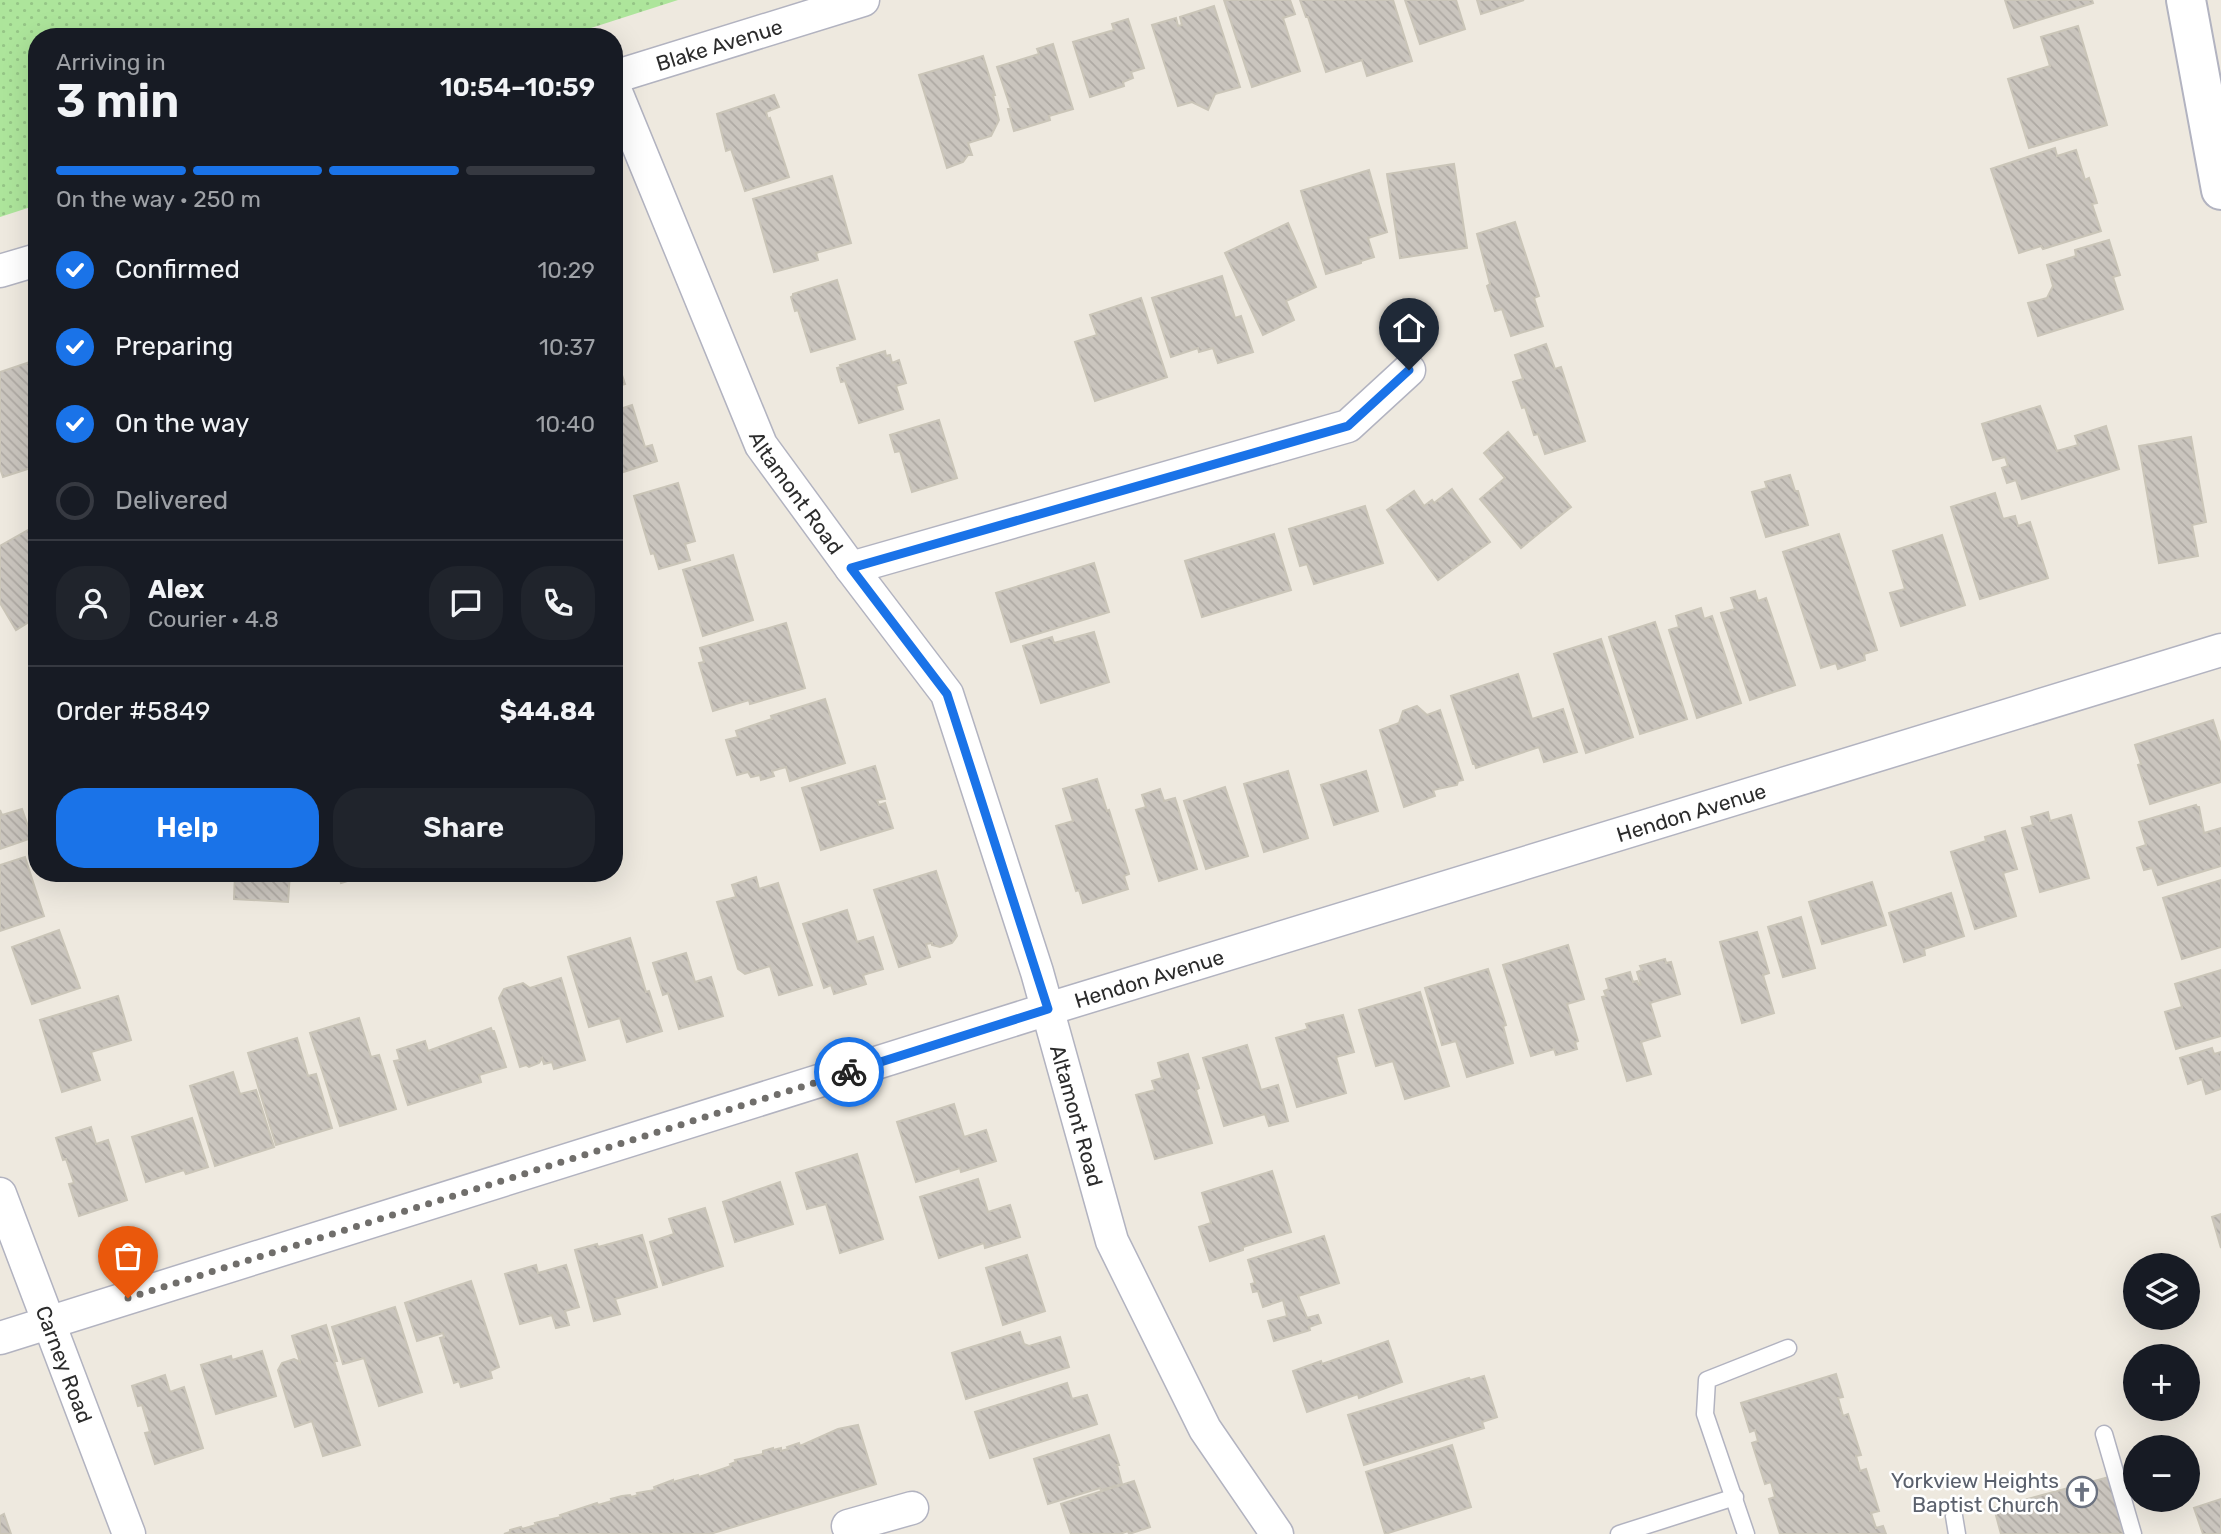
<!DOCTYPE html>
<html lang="en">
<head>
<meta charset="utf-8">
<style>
	:root { --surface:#171b24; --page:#20242c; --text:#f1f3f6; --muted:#9ea1a6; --line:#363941; --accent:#1a73e8 }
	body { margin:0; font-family:Rubik,sans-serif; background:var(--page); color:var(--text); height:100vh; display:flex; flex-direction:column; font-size:26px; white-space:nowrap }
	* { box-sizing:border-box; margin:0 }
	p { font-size:23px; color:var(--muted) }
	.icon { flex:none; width:38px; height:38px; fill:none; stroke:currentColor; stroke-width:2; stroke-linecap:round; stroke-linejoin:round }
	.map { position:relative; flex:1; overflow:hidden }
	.side { position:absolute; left:28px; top:28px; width:595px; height:854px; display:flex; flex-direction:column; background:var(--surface); border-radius:28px; box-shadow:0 7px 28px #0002 }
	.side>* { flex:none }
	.tools { position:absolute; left:2123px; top:1253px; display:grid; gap:14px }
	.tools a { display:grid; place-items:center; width:77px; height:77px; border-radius:50%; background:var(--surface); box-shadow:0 7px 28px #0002; font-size:35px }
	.pin { position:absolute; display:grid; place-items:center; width:60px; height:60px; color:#fff; margin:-72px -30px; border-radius:50% 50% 50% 0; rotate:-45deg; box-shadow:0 0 7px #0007 }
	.pin .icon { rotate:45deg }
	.courier { position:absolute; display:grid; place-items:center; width:70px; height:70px; margin:-35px; border:5px solid #1a73e8; border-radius:50%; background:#fff; color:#222; box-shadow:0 2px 9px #0007 }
	.headline em { font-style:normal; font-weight:600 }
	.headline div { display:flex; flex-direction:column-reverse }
	.headline { display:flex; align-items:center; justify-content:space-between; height:119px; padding:0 28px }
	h1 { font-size:46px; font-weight:600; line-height:52px }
	.bar { display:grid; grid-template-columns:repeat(4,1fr); gap:10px 7px; align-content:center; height:84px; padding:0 28px }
	.bar i { height:9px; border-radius:5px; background:var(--line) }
	.bar .on { background:var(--accent) }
	.bar p { grid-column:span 4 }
	.line { display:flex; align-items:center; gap:18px; padding:0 28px; border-top:2px solid var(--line) }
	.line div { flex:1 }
	.round { display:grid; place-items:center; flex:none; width:74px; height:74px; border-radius:28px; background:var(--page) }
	ol { padding:0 28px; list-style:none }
	li { display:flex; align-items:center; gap:21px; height:77px }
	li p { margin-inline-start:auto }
	li .icon { padding:7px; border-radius:50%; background:var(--accent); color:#fff; stroke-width:4 }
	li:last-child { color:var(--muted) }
	li i { width:38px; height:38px; border:4px solid var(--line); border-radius:50% }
	.primary-button { display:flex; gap:14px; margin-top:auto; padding:14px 28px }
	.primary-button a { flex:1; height:80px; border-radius:28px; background:var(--accent); color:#fff; font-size:28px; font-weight:600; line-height:80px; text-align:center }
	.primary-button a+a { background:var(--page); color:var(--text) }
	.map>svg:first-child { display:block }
</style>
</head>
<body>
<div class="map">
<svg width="2221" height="1534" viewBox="0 0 2221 1534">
	<defs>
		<pattern id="green-dots" width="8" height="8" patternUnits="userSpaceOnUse" patternTransform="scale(1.75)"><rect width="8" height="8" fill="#ade59b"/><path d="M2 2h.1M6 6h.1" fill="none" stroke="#95c586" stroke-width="1.8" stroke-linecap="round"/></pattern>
		<pattern id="building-back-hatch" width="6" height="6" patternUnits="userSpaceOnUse" patternTransform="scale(1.75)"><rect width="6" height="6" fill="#cac5be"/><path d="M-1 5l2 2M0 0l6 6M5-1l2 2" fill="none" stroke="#aea9a3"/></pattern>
	</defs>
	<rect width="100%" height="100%" fill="#eee9df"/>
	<path fill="url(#green-dots)" d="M0,0H678L563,37H37V205L0,217Z"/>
	<g fill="url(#building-back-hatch)" stroke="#cac5b8" stroke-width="2">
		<path d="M1224,0H1290L1295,14L1283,18L1300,71L1252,87Z"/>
		<path d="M1300,0H1393L1412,61L1367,76L1362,60L1326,72L1308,17H1306Z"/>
		<path d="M1405,0H1456L1465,29L1420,44Z"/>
		<path d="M1477,0H1524L1481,14Z"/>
		<path d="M2005,0H2092L2093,3L2014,28Z"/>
		<path d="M1214,6L1240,87L1215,94L1208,110L1192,102L1178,106L1152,25L1176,18L1178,26L1182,25L1180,17Z"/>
		<path d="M1128,19L1144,68L1131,72L1133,78L1123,82L1124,86L1090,97L1073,42L1114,30L1112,24Z"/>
		<path d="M2078,26L2107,125L2029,148L2008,79L2050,66L2041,37Z"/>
		<path d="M1053,44L1073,109L1049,116L1050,120L1014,131L1008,109H1011L997,67L1039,54L1037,49Z"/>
		<path d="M983,56L995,95H993L999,120L991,136L968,143L972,155H968L963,162L947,168L919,75Z"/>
		<path d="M774,95L779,107L766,112L768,119L770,118L789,177L745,191L731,149L726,151L717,114Z"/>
		<path d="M2055,148L2057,156L2076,150L2085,180L2089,178L2097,203L2092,204L2101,231L2043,249L2041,246L2019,253L1991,169Z"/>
		<path d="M1454,164L1467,248L1400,258L1387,174Z"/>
		<path d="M1369,170L1387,232L1368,238L1374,257L1361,261V263L1326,274L1301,191Z"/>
		<path d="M832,176L851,243L816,253L818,260L774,272L753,199Z"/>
		<path d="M1515,222L1539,296L1534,298L1543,326L1511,336L1502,309L1495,311L1487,286L1490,284L1477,234Z"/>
		<path d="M1288,223L1316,287L1286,301L1294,320L1263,335L1225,253Z"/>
		<path d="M2109,240L2120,275L2113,277L2123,309L2038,336L2028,303L2047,298L2053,286L2047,265L2076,256L2075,250Z"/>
		<path d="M1222,276L1235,318L1241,316L1253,352L1218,363L1213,348L1199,352L1198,348L1171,357L1152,298Z"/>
		<path d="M837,280L855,339L811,352L798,310L795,311L791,297L793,296V294Z"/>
		<path d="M1141,298L1167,377L1095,401L1075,342L1097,335L1090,315Z"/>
		<path d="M1546,344L1555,369L1561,367L1585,441L1545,454L1538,434L1534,435L1525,407L1522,408L1513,382L1523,379L1515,355Z"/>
		<path d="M885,351L886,356L890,355L892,363L899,360L906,383L896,386L903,409L859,423L845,381L841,382L837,368L841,367L840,365Z"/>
		<path d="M36,360L37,402L30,404L37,425V466L3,477L0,468V372Z"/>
		<path d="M619,366L625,384L614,387V367Z"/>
		<path d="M632,405L645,447L652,445L657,461L614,475V411Z"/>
		<path d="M2040,406L2057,451L2078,445L2075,436L2106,426L2119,469L2022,499L2016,480L2007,483L2002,468L2008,466L2005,457L1993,460L1982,424Z"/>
		<path d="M939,420L957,478L912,492L900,451L895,452L890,435Z"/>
		<path d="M1508,432L1571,507L1521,548L1480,499L1505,478L1484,453Z"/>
		<path d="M2191,437L2206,522L2192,525L2198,556L2159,563L2139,446Z"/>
		<path d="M1790,475L1795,491H1798L1808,525L1766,537L1752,492L1767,488L1765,482Z"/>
		<path d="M678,483L695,541L685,544L690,560L659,569L654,553L651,554L634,496Z"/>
		<path d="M1452,489L1490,542L1438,580L1387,510L1414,491L1424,506L1432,500L1434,503Z"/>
		<path d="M1995,493L2003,519L2015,516L2018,526L2030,522L2048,578L1980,599L1951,507Z"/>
		<path d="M1365,506L1383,563L1314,584L1307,564L1300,566L1289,529Z"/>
		<path d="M28,530L37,544V617L16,630L0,603V546Z"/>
		<path d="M1274,534L1291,590L1202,617L1185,561Z"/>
		<path d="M1839,534L1877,650L1864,654L1865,660L1838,669L1836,663L1821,668L1783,552Z"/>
		<path d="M1942,535L1965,605L1901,626L1890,593L1905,589L1893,551Z"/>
		<path d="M733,555L753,620L703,636L683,570Z"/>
		<path d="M1094,563L1109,612L1011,642L996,593Z"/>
		<path d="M1755,591L1758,601L1766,598L1795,685L1750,700L1721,613L1735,609L1731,598Z"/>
		<path d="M1701,608L1704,619L1712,616L1741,703L1697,718L1669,630L1679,627L1676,616Z"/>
		<path d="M1655,622L1687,719L1640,734L1609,637Z"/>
		<path d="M786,623L805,688L750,704L749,700L713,711L699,663L704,662L700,648Z"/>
		<path d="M1094,632L1109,682L1041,703L1023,646L1052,637L1054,643Z"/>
		<path d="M1601,639L1633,737L1586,753L1554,654Z"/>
		<path d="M1518,674L1532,719L1563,709L1577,752L1544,762L1539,747L1476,768L1475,764H1473L1451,696Z"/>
		<path d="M825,699L845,763L790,781L786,767L772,771L774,776L761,780L760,775L751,777L748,772L737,775L726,740L738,737L736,731L772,719L771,716Z"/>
		<path d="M1417,706L1427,715L1440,710L1463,780L1458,781L1457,785L1433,790L1435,796L1404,807L1380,730L1399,723L1403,711Z"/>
		<path d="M2213,720L2221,745V782L2150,804L2138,765L2141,764L2135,745Z"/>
		<path d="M875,766L885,799L877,800L879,805L885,803L893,828L821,850L802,788Z"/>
		<path d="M1288,771L1308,838L1264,852L1244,784Z"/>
		<path d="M1366,771L1378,811L1334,825L1321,785Z"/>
		<path d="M1097,779L1107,811L1109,810L1129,874L1124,876L1128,889L1083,903L1079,890L1076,891L1056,826L1073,821L1063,789Z"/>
		<path d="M1225,787L1248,856L1206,869L1184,801Z"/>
		<path d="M1160,789L1164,801L1175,798L1197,869L1159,881L1136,810L1146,807L1142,795Z"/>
		<path d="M2196,805L2197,807H2199L2204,833L2221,828V866L2158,885L2152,868L2144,870L2137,848L2146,845L2139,822Z"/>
		<path d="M22,809L32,838L0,849V810L2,815Z"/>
		<path d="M2048,812L2050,821L2071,815L2089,878L2040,892L2022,828L2033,825L2031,817Z"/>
		<path d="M2005,831L2017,869L2003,873L2016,916L1975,929L1951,852L1986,841L1985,837Z"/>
		<path d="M25,857L44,916L0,931V865Z"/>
		<path d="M936,871L957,936L952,943L940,947L932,945V943L926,944L930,957L899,967L874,890Z"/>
		<path d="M235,873H290L288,902L234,899Z"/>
		<path d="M338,873H374L341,883Z"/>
		<path d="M756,877L759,889L778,883L812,985L779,995L770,966L745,974L738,969L717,902L736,897L732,885Z"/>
		<path d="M2221,880V947L2182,959L2163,898Z"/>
		<path d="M1872,882L1886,925L1822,944L1809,902Z"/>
		<path d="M1951,893L1964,936L1924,949L1925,955L1904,962L1889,913Z"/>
		<path d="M847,910L857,942L873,937L883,969L863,975L866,984L834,994L831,985L824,988L803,924Z"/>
		<path d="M1801,917L1815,968L1783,977L1768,927Z"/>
		<path d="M59,930L80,988L32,1004L12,947Z"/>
		<path d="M1757,932L1769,973L1763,975L1774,1013L1742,1023L1720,942Z"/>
		<path d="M630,938L646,992L649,991L662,1031L627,1042L620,1018L589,1027L568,957Z"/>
		<path d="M1568,945L1584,999L1567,1004L1578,1041L1575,1042L1577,1049L1556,1055L1554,1049L1531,1056L1503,965Z"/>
		<path d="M686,953L695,982L711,977L723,1016L679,1029L668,993L663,995L653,963Z"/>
		<path d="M1665,959L1666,963L1671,962L1680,994L1650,1003L1660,1036L1641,1042L1651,1074L1627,1081L1602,997L1606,996L1604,991L1609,989L1606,979L1630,972L1633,982L1637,981L1639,985H1641L1637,972L1642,970L1640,966Z"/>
		<path d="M1488,969L1506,1025L1503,1026L1513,1063L1467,1077L1456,1041L1442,1045L1425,988Z"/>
		<path d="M2221,970V1036L2176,1049L2165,1012L2182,1007L2175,984Z"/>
		<path d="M561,978L585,1060L554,1069L552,1062L544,1064L542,1058L539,1063L529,1067L526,1065L520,1067L499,998L504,989L523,983L530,988Z"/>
		<path d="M1420,992L1449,1086L1405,1099L1393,1061L1376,1066L1359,1010Z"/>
		<path d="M118,996L131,1040L91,1052L100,1080L62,1092L40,1020Z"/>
		<path d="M1343,1015L1354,1052L1336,1057L1346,1093L1297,1107L1276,1038L1308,1029L1306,1024Z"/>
		<path d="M359,1018L371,1057L379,1055L396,1109L340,1126L310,1033Z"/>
		<path d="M491,1028L492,1031H494L506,1067L479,1075L481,1082L408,1105L394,1061L400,1060L397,1050L425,1041L428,1051Z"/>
		<path d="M297,1038L308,1076L316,1074L332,1128L276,1145L248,1053Z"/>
		<path d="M1247,1045L1261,1090L1278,1085L1288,1121L1269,1126L1265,1114L1224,1126L1203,1058Z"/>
		<path d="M2212,1048L2214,1054L2221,1052V1089L2206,1094L2202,1079L2188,1084L2180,1058Z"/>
		<path d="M1188,1054L1199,1088L1196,1090L1212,1143L1155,1159L1136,1095L1155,1090L1152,1081L1162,1078L1158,1063Z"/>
		<path d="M233,1072L240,1094L256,1090L274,1147L215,1166L190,1086Z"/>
		<path d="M954,1104L964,1137L986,1130L996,1161L961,1172L960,1168L916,1182L897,1122Z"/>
		<path d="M192,1118L208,1167L186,1174L184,1170L146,1182L132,1137Z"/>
		<path d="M91,1127L96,1144L108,1140L127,1200L79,1216L69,1184L74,1183L66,1159L63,1160L56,1138Z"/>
		<path d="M857,1154L883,1239L840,1253L826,1204L807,1209L796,1173Z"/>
		<path d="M1272,1171L1291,1232L1243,1247V1250L1210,1261L1199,1227L1211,1223L1202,1193Z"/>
		<path d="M978,1179L988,1212L1010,1205L1020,1237L985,1248L984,1243L939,1258L920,1197Z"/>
		<path d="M780,1182L793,1224L735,1242L723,1202Z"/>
		<path d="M705,1208L723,1266L663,1285L650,1242L674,1234L669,1219Z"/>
		<path d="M2221,1214V1248L2212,1217Z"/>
		<path d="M642,1235L657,1287L615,1299L620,1314L594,1321L575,1250L597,1244L598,1247Z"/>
		<path d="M1324,1236L1339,1283L1298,1296L1307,1318L1318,1315L1321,1323L1309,1327L1310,1330L1274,1341L1268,1321L1287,1316L1283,1300L1263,1307L1258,1291L1253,1292L1251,1284L1255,1283L1248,1260Z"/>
		<path d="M1027,1255L1045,1311L1003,1325L986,1268Z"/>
		<path d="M536,1265L538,1273L566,1265L579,1307L565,1311L569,1325L556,1328L552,1315L520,1324L505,1274Z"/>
		<path d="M471,1281L499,1367L490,1371L492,1378L461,1387L459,1381L454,1383L440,1338L444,1337L443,1333L417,1341L405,1303Z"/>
		<path d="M395,1307L422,1392L379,1406L364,1358L343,1364L332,1327Z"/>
		<path d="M326,1325L337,1361H334L360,1445L323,1456L312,1421L295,1427L278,1370L282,1363L294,1359L300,1362L292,1336Z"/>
		<path d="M1020,1332L1024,1344L1029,1346L1060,1337L1069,1367L966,1399L952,1353Z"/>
		<path d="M1388,1341L1402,1382L1359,1398L1358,1394L1307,1412L1293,1371L1321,1361L1322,1364Z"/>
		<path d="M262,1351L276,1396L216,1414L201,1365L231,1356L232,1360Z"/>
		<path d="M1836,1374L1843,1397L1838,1398L1843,1416L1848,1414L1861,1455L1856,1456L1860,1471L1866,1469L1879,1511L1871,1513L1876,1528L1883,1526L1886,1534H1780L1769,1499L1775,1497L1771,1482L1765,1484L1752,1443L1758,1441L1755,1430L1750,1432L1741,1403Z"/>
		<path d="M165,1375L170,1392L184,1387L203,1448L155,1464L145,1433L150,1432L142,1405L138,1406L132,1386Z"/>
		<path d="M1484,1376L1497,1417L1482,1422L1484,1428L1364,1465L1348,1415L1469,1378L1470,1380Z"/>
		<path d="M1067,1383L1072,1399L1087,1395L1097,1424L990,1458L975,1412Z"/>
		<path d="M858,1425L876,1484L710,1534H504L510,1532V1530L521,1527L522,1529L536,1525L535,1523L561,1517L560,1515L597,1503L598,1505L612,1501L611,1499L622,1496L630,1495L631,1497L638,1495L637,1493L655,1490L654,1487L673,1480V1482L698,1475L699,1477L731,1466L730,1464L736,1462L735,1460L763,1454V1451L773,1448V1450L781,1448V1451L788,1449L787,1447L799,1443L800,1446L838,1429Z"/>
		<path d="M1109,1435L1119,1465H1117L1122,1484L1101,1490L1100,1488L1048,1504L1034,1459Z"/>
		<path d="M1452,1445L1471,1507L1385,1534L1366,1472Z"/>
		<path d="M2109,1477L2124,1534H2001L1994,1508Z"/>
		<path d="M1134,1481L1150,1527L1129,1534L1128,1531L1120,1534H1071L1061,1504Z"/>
		<path d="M2221,1499V1534H2203L2194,1508Z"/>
		<path d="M4,1514L11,1534H0V1516Z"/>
	</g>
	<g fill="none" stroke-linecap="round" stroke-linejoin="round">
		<g stroke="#b2b3c0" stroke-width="19">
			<g id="lane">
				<path d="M2104,1434L2133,1534"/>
				<path d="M1954,1516L1957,1534"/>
				<path d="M1619,1534L1735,1497"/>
				<path d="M1746,1534L1705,1414L1707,1380L1788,1348"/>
			</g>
		</g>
		<g stroke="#b2b3c0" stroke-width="35">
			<g id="street">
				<path id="s1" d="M614,77L863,0"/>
				<path id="s2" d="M614,87L761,445L851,568L947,694L1037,972L1112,1241L1205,1429L1277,1534"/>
				<path d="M0,271L37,260"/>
				<path d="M851,568L1348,426L1409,370"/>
				<path id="s3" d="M0,1194L129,1534"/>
				<path id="s4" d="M0,1338L1048,1009L2221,650"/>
				<path d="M848,1526L912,1508"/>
			</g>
		</g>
		<g stroke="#b2b3c0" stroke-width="42">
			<path id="secondary" d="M2186,0L2221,190"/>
		</g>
		<use href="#lane" stroke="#fff" stroke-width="16"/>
		<use href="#street" stroke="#fff" stroke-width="32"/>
		<use href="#secondary" stroke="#fff" stroke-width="38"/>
	</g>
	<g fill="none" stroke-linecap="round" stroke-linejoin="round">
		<path stroke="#706e6b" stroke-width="7" stroke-dasharray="0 12.6" d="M128,1298L849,1072"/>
		<path stroke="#1a73e8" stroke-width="9" d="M849,1072L1048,1009L947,694L851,568L1348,426L1409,370"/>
	</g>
	<defs>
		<g id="church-ring" transform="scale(1.575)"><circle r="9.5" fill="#fff" stroke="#6b7280" stroke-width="1.5"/><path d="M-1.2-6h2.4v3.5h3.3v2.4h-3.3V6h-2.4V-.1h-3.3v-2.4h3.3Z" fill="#6b7280"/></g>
	</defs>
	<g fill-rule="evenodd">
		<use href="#church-ring" x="2082" y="1492"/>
	</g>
	<g text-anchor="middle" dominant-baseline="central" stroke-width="5" stroke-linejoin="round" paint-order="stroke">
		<g font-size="21" fill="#2c2c2c" stroke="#fff">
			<text stroke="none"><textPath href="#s1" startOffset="110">Blake Avenue</textPath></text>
			<text stroke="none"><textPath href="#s2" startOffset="446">Altamont Road</textPath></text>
			<text stroke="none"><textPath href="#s4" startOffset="1771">Hendon Avenue</textPath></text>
			<text stroke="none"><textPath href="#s4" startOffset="1204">Hendon Avenue</textPath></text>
			<text stroke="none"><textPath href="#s2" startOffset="1139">Altamont Road</textPath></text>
			<text stroke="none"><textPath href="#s3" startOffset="182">Carney Road</textPath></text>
		</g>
		<g font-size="21" fill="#5b616d" stroke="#fff" text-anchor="end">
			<text x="2059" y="1480">Yorkview Heights<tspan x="2059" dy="24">Baptist Church</tspan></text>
		</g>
	</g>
</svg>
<div class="tools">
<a><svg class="icon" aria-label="layers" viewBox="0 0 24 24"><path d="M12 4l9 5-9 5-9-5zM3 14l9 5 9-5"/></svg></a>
<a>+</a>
<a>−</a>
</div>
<div class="pin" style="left:128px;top:1298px;background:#ea580c"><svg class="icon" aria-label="bag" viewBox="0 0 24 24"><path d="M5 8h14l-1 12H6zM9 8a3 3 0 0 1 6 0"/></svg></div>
<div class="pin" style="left:1409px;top:370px;background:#1f2937"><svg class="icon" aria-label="home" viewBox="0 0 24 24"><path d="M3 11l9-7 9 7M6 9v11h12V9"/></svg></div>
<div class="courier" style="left:849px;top:1072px"><svg class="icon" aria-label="bike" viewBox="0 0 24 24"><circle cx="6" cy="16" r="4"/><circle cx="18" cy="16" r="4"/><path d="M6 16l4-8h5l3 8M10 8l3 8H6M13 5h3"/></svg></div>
<section class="side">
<div class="headline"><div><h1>3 min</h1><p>Arriving in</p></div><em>10:54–10:59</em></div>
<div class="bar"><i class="on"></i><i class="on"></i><i class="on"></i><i></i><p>On the way · 250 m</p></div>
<ol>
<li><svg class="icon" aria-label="check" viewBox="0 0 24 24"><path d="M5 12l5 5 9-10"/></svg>Confirmed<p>10:29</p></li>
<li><svg class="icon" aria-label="check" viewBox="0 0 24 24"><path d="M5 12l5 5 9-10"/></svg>Preparing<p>10:37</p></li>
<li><svg class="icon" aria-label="check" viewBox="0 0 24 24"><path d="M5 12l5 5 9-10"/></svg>On the way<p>10:40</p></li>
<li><i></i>Delivered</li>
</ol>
<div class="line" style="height:126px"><a class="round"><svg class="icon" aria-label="person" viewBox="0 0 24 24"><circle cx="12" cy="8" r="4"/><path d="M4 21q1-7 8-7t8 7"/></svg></a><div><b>Alex</b><p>Courier · 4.8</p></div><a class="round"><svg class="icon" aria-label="chat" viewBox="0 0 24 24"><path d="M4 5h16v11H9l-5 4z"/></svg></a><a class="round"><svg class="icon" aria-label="phone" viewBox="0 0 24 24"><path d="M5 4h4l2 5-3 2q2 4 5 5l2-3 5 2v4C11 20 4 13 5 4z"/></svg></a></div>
<div class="line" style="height:91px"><div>Order #5849</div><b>$44.84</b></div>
<div class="primary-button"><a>Help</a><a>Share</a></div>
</section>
</div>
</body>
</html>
